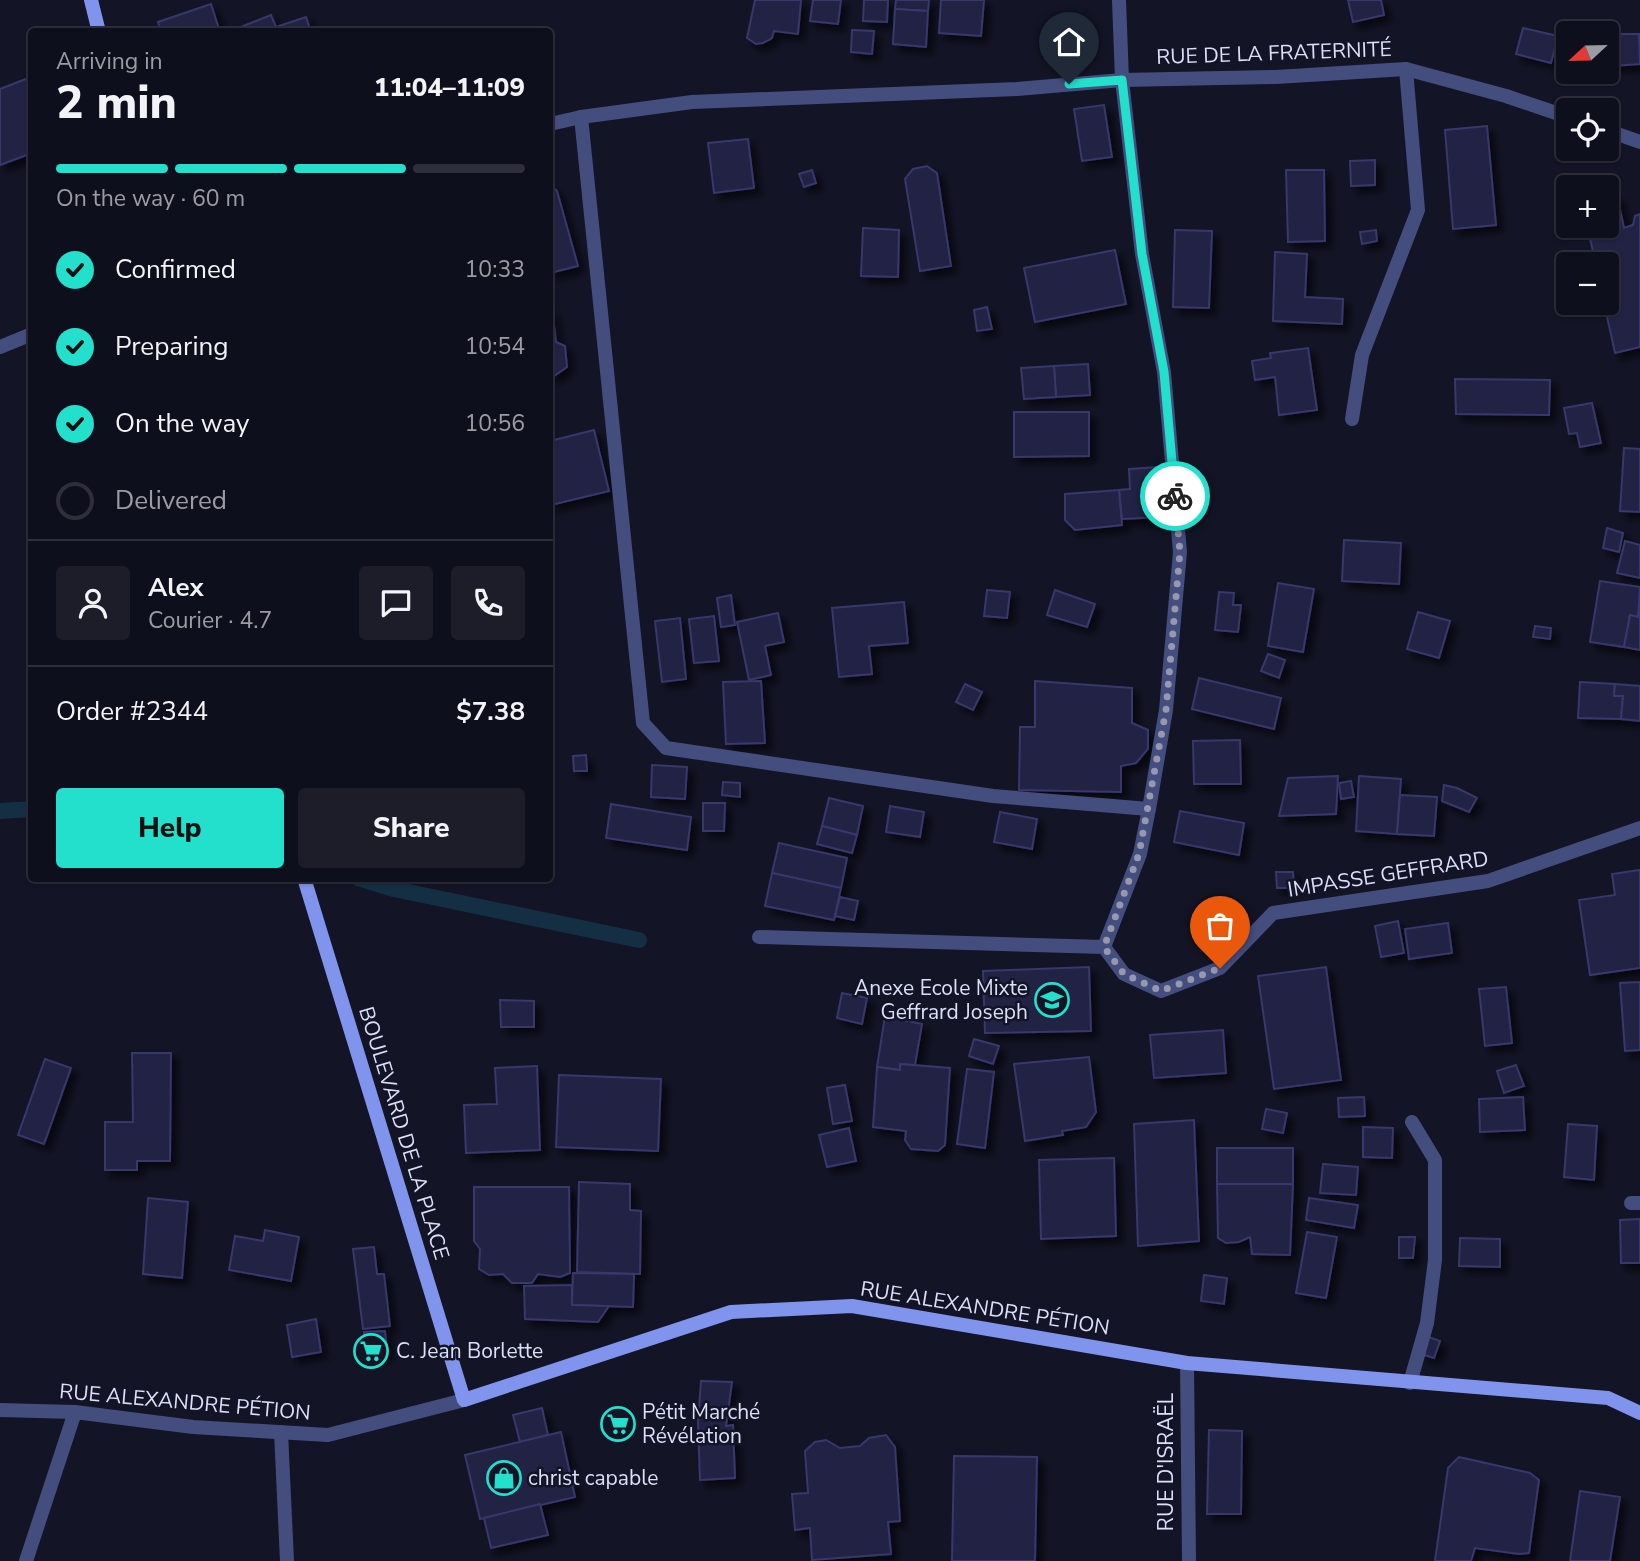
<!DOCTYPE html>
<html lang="en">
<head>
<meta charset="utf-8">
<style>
	:root { --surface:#0e0f1c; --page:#1c1d29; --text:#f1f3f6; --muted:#9b9ca3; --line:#2e2f3b; --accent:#22e0cc }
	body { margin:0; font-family:"Nunito Sans",sans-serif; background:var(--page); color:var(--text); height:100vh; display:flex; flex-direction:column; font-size:26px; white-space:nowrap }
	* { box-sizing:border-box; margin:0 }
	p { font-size:23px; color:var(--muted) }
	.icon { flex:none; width:38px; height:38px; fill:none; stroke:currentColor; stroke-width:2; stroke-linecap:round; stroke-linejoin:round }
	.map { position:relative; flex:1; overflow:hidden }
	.sheet { position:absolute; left:28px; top:28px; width:525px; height:854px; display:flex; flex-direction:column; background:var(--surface); border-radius:7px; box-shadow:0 2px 5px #0004,0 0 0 2px var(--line) }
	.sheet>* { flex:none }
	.needle { width:46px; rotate:248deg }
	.fabs { position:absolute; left:1556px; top:21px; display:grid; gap:14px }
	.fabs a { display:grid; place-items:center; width:63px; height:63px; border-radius:7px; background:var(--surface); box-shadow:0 2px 5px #0004,0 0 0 2px var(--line); font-size:35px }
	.pin { position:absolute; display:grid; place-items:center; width:60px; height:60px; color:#fff; margin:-72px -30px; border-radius:50% 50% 50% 0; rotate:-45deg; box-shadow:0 0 7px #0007 }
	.pin .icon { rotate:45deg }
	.courier { position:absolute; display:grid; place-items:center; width:70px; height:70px; margin:-35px; border:5px solid #22e0cc; border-radius:50%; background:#fff; color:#222; box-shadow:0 2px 9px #0007 }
	.headline em { font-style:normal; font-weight:800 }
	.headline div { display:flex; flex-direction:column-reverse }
	.headline { display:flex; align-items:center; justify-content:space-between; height:119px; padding:0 28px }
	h1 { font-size:46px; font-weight:800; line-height:52px }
	.bar { display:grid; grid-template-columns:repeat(4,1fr); gap:10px 7px; align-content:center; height:84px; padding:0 28px }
	.bar i { height:9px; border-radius:5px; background:var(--line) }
	.bar .selected { background:var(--accent) }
	.bar p { grid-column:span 4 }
	.line { display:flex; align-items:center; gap:18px; padding:0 28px; border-top:2px solid var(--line) }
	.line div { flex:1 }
	.round { display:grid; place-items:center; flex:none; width:74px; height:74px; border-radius:7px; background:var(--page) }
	ol { padding:0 28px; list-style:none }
	li { display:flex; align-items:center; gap:21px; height:77px }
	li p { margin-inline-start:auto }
	li .icon { padding:7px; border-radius:50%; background:var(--accent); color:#111; stroke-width:4 }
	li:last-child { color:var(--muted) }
	li i { width:38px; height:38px; border:4px solid var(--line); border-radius:50% }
	.cta { display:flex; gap:14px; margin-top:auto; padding:14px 28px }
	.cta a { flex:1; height:80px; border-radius:7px; background:var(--accent); color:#111; font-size:28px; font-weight:800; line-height:80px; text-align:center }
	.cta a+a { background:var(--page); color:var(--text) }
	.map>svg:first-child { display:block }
</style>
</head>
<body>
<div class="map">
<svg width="1640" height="1561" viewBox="0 0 1640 1561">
	<defs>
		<filter id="shadow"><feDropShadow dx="6" dy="6" stdDeviation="3.5" flood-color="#0009"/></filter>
	</defs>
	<rect width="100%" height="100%" fill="#131425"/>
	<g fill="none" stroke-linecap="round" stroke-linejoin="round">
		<g stroke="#142f43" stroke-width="16">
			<path d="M0,811L32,809"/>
			<path d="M358,878L394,889L639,940"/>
		</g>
	</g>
	<g fill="#224" stroke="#37376d" stroke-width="2" filter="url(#shadow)">
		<path d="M755,0H801L798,34L774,31L772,38L763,43L756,44L747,38Z"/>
		<path d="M813,0H841L838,24L810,21Z"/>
		<path d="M864,0H888L887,22L863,21Z"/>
		<path d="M896,0H929L928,11L895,9Z"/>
		<path d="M941,0H984L981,36L939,33Z"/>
		<path d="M1348,0H1381L1384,15L1353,22Z"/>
		<path d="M211,4L220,32H161L158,22Z"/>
		<path d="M895,9L928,11L926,47L893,44Z"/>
		<path d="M271,15L276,27L306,17L311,32H228Z"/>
		<path d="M1564,24L1583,28L1582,33H1568V43L1560,41Z"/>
		<path d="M1523,28L1558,36L1551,63L1516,54Z"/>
		<path d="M852,30L874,31L872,54L851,52Z"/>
		<path d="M1612,34H1639L1640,64L1613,66Z"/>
		<path d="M31,77L32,153L0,165V89Z"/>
		<path d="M1104,105L1112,157L1082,161L1074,109Z"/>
		<path d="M1487,126L1496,225L1453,229L1445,130Z"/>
		<path d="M748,139L754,188L714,193L708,143Z"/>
		<path d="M1375,160V185L1351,186L1350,161Z"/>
		<path d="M927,166L937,173L951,266L920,271L905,179L913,169Z"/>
		<path d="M812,170L816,183L804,187L799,174Z"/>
		<path d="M1286,170H1324L1325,241L1288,242Z"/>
		<path d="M550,185L557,191L578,266L550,273Z"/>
		<path d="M1617,196L1624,228L1633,225L1635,216L1640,214V347L1615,353L1604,303H1606V264H1596L1587,226H1606V198Z"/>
		<path d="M863,228L899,230L898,277L861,276Z"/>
		<path d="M1175,230L1212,231L1209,308L1173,307Z"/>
		<path d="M1376,230L1377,241L1362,244L1360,232Z"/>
		<path d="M1115,250L1126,304L1035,322L1024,268Z"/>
		<path d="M1275,252L1307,254L1305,297L1343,299L1342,324L1273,321Z"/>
		<path d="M987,307L992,329L977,331L974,310Z"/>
		<path d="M552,309L556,342L565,346L567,367L554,376H550V310Z"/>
		<path d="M1308,348L1317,410L1279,415L1275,377L1255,380L1252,361L1271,358L1270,353Z"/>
		<path d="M1088,364L1090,395L1056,397L1054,366Z"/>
		<path d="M1054,366L1056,397L1024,399L1021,368Z"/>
		<path d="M1455,379L1550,380L1549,415L1456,414Z"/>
		<path d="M1592,403L1601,443L1580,447L1577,433L1569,434L1564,408Z"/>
		<path d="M1014,412H1089V456L1014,457Z"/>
		<path d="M594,430L609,491L551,505L550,441Z"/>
		<path d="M1624,448L1640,449V512L1620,511Z"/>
		<path d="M1159,467L1163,517L1122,519L1119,490L1130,489L1129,469Z"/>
		<path d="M1119,490L1122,525L1075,530L1065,520V494Z"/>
		<path d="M1607,528L1623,533L1619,552L1603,548Z"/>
		<path d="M1344,540L1401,543L1399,584L1342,581Z"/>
		<path d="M1625,541L1640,545V578L1617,573Z"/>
		<path d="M1600,581L1640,587L1638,617L1630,615L1624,647L1590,642Z"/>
		<path d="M1278,583L1314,589L1303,652L1268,646Z"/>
		<path d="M987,590L1010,592L1007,618L984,616Z"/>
		<path d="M1055,590L1095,604L1087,627L1047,615Z"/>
		<path d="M1219,592L1234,593L1233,605H1241L1238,632L1215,630Z"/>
		<path d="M731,595L735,625L721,627L717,598Z"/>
		<path d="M904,602L908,643L869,646L872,674L839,677L832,608Z"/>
		<path d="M1640,605V650L1624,647L1630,615L1638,617Z"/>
		<path d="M1418,612L1450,621L1439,658L1407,649Z"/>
		<path d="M778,613L784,642L765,646L771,675L749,680L737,622Z"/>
		<path d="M714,616L719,661L694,663L689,619Z"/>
		<path d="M680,618L686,679L662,682L655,621Z"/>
		<path d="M1535,626L1551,628L1550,639L1533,637Z"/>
		<path d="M1268,654L1285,660L1279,678L1261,671Z"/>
		<path d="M1199,678L1281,698L1274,729L1192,709Z"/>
		<path d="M761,681L765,743L726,744L723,682Z"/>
		<path d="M1035,681L1132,688V723L1148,730V749L1136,763L1121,766V792L1019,790L1020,727H1035Z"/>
		<path d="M1580,682L1615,684L1614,696H1623L1621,719L1578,718Z"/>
		<path d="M965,684L982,692L973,710L956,702Z"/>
		<path d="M1615,684L1640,686V721L1621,719L1623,696H1614Z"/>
		<path d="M1240,740L1241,784H1194L1193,741Z"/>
		<path d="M586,755L587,771H574L573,756Z"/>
		<path d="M652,765L687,767L685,799L651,797Z"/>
		<path d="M1338,776L1336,814L1279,816L1288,778Z"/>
		<path d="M1359,776L1401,779L1397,834L1356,831Z"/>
		<path d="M1351,781L1354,797L1341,799L1339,783Z"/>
		<path d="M723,782L740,783V797L722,795Z"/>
		<path d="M1444,785L1457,788L1477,798L1469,812L1442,801Z"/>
		<path d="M1400,795L1437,797L1434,836L1397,834Z"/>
		<path d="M829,798L863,806L857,835L822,826Z"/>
		<path d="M703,803H725L724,831H703Z"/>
		<path d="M611,804L691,817L687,850L606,838Z"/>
		<path d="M890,806L924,812L920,837L886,832Z"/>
		<path d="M1180,811L1244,823L1239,855L1174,842Z"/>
		<path d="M1000,812L1037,819L1032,849L994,842Z"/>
		<path d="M822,826L857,835L852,853L817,844Z"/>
		<path d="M779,843L847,858L841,888L772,873Z"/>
		<path d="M1640,870V968L1590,975L1579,900L1615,895L1612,874Z"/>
		<path d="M1276,872H1293L1294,888H1277Z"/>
		<path d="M772,873L841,888L834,920L765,906Z"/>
		<path d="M840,897L858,901L854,920L835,916Z"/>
		<path d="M1398,921L1404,953L1381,957L1375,926Z"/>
		<path d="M1448,923L1452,953L1409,959L1405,929Z"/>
		<path d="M1089,967L1091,1031L985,1033L983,971Z"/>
		<path d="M1326,967L1341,1080L1274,1089L1258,976Z"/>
		<path d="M1640,982V1050L1625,1051L1620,983Z"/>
		<path d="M1506,987L1512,1043L1485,1046L1479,989Z"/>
		<path d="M842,993L867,998L862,1024L837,1018Z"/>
		<path d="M500,1000L534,1001V1027H501Z"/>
		<path d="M885,1016L922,1024L915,1065L900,1064V1070L877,1067Z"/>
		<path d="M1223,1030L1226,1073L1154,1078L1150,1035Z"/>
		<path d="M974,1039L999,1046L993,1064L969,1056Z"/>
		<path d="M132,1053H171L170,1161H137V1170H105V1122H133Z"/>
		<path d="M1089,1057L1096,1112L1086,1127L1062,1131L1063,1135L1025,1141L1014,1064Z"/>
		<path d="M45,1059L71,1068L44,1144L18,1135Z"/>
		<path d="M900,1064L950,1068L945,1145L938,1151L911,1149L905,1140L906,1131L873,1127L877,1067L900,1070Z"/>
		<path d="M1516,1065L1524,1086L1504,1093L1497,1071Z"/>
		<path d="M537,1066L540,1150L466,1153L464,1105L497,1104L495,1068Z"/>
		<path d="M967,1069L994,1072L985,1148L957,1144Z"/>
		<path d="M559,1075L661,1079L658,1151L556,1147Z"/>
		<path d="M845,1085L852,1121L833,1124L827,1088Z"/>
		<path d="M1364,1097L1365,1116L1339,1117L1338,1098Z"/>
		<path d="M1523,1097L1525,1130L1480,1132L1479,1099Z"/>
		<path d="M1266,1109L1287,1113L1283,1133L1262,1129Z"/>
		<path d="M1194,1120L1199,1241L1138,1246L1134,1124Z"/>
		<path d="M1568,1124L1597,1126L1594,1180L1564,1177Z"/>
		<path d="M1363,1127L1393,1128L1392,1158L1363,1157Z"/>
		<path d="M849,1128L856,1161L827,1167L819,1135Z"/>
		<rect x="1217" y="1148" width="76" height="36"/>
		<path d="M1114,1158L1116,1236L1041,1239L1039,1160Z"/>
		<path d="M1323,1164L1358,1167L1356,1195L1320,1193Z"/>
		<path d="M579,1182L630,1184V1210L641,1211L640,1274L577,1272Z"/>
		<path d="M1217,1184H1293L1290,1255L1252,1254L1250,1237L1239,1242L1226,1243L1218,1238Z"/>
		<path d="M474,1187H569L570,1273L560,1277L538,1274L532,1283H512L503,1274L489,1275L479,1269L480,1249L474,1241Z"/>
		<path d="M148,1198L188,1202L182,1278L143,1274Z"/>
		<path d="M1309,1198L1358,1205L1354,1228L1306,1220Z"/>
		<path d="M1640,1219V1263H1621L1620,1220Z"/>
		<path d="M265,1230L299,1237L291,1281L229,1270L235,1236L263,1241Z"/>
		<path d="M1307,1232L1337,1237L1326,1298L1296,1293Z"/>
		<path d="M1399,1237H1415L1413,1258H1399Z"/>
		<path d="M1460,1238L1500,1239V1267L1459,1266Z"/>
		<path d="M374,1247L377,1274H384L390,1326L363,1329L353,1249Z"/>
		<path d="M573,1273L634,1274L633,1307L572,1305Z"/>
		<path d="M1204,1275L1227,1278L1224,1304L1201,1301Z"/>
		<path d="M572,1285V1305L609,1306L598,1322L525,1319L524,1286Z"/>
		<path d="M316,1319L321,1352L292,1357L287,1325Z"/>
		<path d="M385,1331L387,1353L365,1354L364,1332Z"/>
		<path d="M1426,1336L1440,1341L1434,1358L1421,1354Z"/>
		<path d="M701,1381L732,1382L726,1426L733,1425L735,1478L700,1480L698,1422Z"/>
		<path d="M542,1408L548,1435L520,1442L513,1415Z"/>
		<path d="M1209,1430L1242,1431L1241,1514H1207Z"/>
		<path d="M561,1432L575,1497L480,1519L465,1455Z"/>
		<path d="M886,1435L895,1447L900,1521L888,1522L891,1554L812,1560L810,1528L795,1530L792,1494L808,1493L805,1451L815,1442L826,1440L840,1448L860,1446L869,1438Z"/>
		<path d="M954,1456L1037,1457L1035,1561H952Z"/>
		<path d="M1459,1457L1530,1473L1539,1480L1529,1553L1519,1554L1475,1548L1471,1561H1435L1448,1468Z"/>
		<path d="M1580,1491L1620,1497L1610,1561H1570Z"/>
		<path d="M540,1504L548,1535L491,1548L484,1518Z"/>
	</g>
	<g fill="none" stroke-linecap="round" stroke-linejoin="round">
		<g stroke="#444e7e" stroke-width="14">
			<path d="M1352,419L1362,355L1418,210L1406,69"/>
			<path d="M1631,1203H1640"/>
			<path d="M1410,1383L1427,1323L1435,1260V1160L1412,1122"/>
			<path d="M281,1432L287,1561"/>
			<path d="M26,1561L75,1412"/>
		</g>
		<g stroke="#444e7e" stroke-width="14">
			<path d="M581,117L643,723L666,748L993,796L1149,809"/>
			<path d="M550,124L581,117L692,102L1017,89L1122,80L1276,77L1406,69L1506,96L1568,117"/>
			<path d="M1606,130L1640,142"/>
			<path d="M0,347L32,334"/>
			<path d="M759,937L1104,947L1124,974L1161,991L1220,968L1273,913L1488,881L1640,828"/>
			<path d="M1104,947L1140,854L1149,809L1166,710L1180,552L1164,372L1142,254L1122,80L1119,0"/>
			<path d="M1187,1363L1189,1561"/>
			<path d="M0,1410L75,1412L193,1427L328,1435L464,1400"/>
		</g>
		<g stroke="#8094ed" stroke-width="14">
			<path d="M91,0L99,32"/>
			<path d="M304,878L464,1400L731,1312L852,1306L1187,1363L1608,1398L1640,1413"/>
		</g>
	</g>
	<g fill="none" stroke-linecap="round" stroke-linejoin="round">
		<path stroke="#9698af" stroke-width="7" stroke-dasharray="0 12.6" d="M1175,496L1180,552L1166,710L1139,854L1104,947L1124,974L1161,991L1220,968"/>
		<path stroke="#22e0cc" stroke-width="9" d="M1069,84L1122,80L1142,254L1164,372L1175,496"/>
	</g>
	<defs>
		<g id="school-ring" transform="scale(1.75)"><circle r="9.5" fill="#131425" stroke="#22e0cc" stroke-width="1.5"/><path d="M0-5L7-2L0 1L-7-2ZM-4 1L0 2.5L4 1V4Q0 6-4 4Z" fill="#22e0cc"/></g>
		<g id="supermarket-ring" transform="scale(1.75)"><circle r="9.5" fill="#131425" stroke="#22e0cc" stroke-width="1.5"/><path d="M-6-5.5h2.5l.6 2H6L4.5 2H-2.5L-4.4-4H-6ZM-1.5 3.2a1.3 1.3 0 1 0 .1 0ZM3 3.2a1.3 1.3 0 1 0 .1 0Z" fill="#22e0cc"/></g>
		<g id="shop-ring" transform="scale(1.75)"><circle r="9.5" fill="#131425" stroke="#22e0cc" stroke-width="1.5"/><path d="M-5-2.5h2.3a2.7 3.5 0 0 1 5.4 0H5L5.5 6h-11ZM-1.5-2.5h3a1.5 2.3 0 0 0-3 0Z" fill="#22e0cc"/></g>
	</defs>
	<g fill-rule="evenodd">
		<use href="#school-ring" x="1052" y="1000"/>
		<use href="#supermarket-ring" x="371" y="1351"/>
		<use href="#supermarket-ring" x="618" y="1424"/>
		<use href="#shop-ring" x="504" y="1478"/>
	</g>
	<g text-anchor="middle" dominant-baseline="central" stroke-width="5" stroke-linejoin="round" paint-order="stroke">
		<g font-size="21" fill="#dcdffa" stroke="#131425">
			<text transform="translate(1274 53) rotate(-2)">RUE DE LA FRATERNITÉ</text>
			<text transform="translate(1388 874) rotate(-9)">IMPASSE GEFFRARD</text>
			<text transform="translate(404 1133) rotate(73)">BOULEVARD DE LA PLACE</text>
			<text transform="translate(985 1308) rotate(9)">RUE ALEXANDRE PÉTION</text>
			<text transform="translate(185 1402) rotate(5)">RUE ALEXANDRE PÉTION</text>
			<text transform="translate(1166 1462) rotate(-90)">RUE D'ISRAËL</text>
		</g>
		<g font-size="21" fill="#dcdffa" stroke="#131425" text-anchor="start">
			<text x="1028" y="988" text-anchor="end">Anexe Ecole Mixte<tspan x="1028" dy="24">Geffrard Joseph</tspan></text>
			<text x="396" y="1351">C. Jean Borlette</text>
			<text x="642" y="1412">Pétit Marché<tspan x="642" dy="24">Révélation</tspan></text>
			<text x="528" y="1478">christ capable</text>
		</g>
	</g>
</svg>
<div class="fabs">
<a><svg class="needle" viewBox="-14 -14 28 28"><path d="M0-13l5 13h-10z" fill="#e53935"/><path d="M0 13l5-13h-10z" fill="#9b9ca3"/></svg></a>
<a><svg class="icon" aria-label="locate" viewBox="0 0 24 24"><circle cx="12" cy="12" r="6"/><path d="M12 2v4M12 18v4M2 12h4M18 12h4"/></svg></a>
<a>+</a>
<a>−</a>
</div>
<div class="pin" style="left:1220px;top:968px;background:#ea580c"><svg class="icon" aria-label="bag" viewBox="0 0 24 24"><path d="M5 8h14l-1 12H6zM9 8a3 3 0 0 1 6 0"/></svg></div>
<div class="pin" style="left:1069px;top:84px;background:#1f2937"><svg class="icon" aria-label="home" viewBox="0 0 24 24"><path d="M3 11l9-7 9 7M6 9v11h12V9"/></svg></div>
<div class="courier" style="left:1175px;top:496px"><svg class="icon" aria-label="bike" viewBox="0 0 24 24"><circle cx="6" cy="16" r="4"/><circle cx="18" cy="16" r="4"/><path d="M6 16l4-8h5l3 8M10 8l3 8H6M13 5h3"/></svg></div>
<section class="sheet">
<div class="headline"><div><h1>2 min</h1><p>Arriving in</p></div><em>11:04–11:09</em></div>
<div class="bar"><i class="selected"></i><i class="selected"></i><i class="selected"></i><i></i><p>On the way · 60 m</p></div>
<ol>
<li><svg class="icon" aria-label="check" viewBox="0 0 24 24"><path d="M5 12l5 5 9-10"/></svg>Confirmed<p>10:33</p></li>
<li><svg class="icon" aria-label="check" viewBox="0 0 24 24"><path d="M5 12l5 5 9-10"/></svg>Preparing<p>10:54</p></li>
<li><svg class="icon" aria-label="check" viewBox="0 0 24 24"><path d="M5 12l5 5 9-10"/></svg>On the way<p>10:56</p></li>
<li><i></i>Delivered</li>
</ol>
<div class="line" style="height:126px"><a class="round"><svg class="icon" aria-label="person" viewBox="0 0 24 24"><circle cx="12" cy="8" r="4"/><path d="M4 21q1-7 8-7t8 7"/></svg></a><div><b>Alex</b><p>Courier · 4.7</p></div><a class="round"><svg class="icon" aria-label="chat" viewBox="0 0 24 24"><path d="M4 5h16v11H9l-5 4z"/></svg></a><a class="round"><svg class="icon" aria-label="phone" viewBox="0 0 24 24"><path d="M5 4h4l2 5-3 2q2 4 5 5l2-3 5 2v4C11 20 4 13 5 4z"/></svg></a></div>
<div class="line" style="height:91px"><div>Order #2344</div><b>$7.38</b></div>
<div class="cta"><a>Help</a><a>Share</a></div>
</section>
</div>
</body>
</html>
